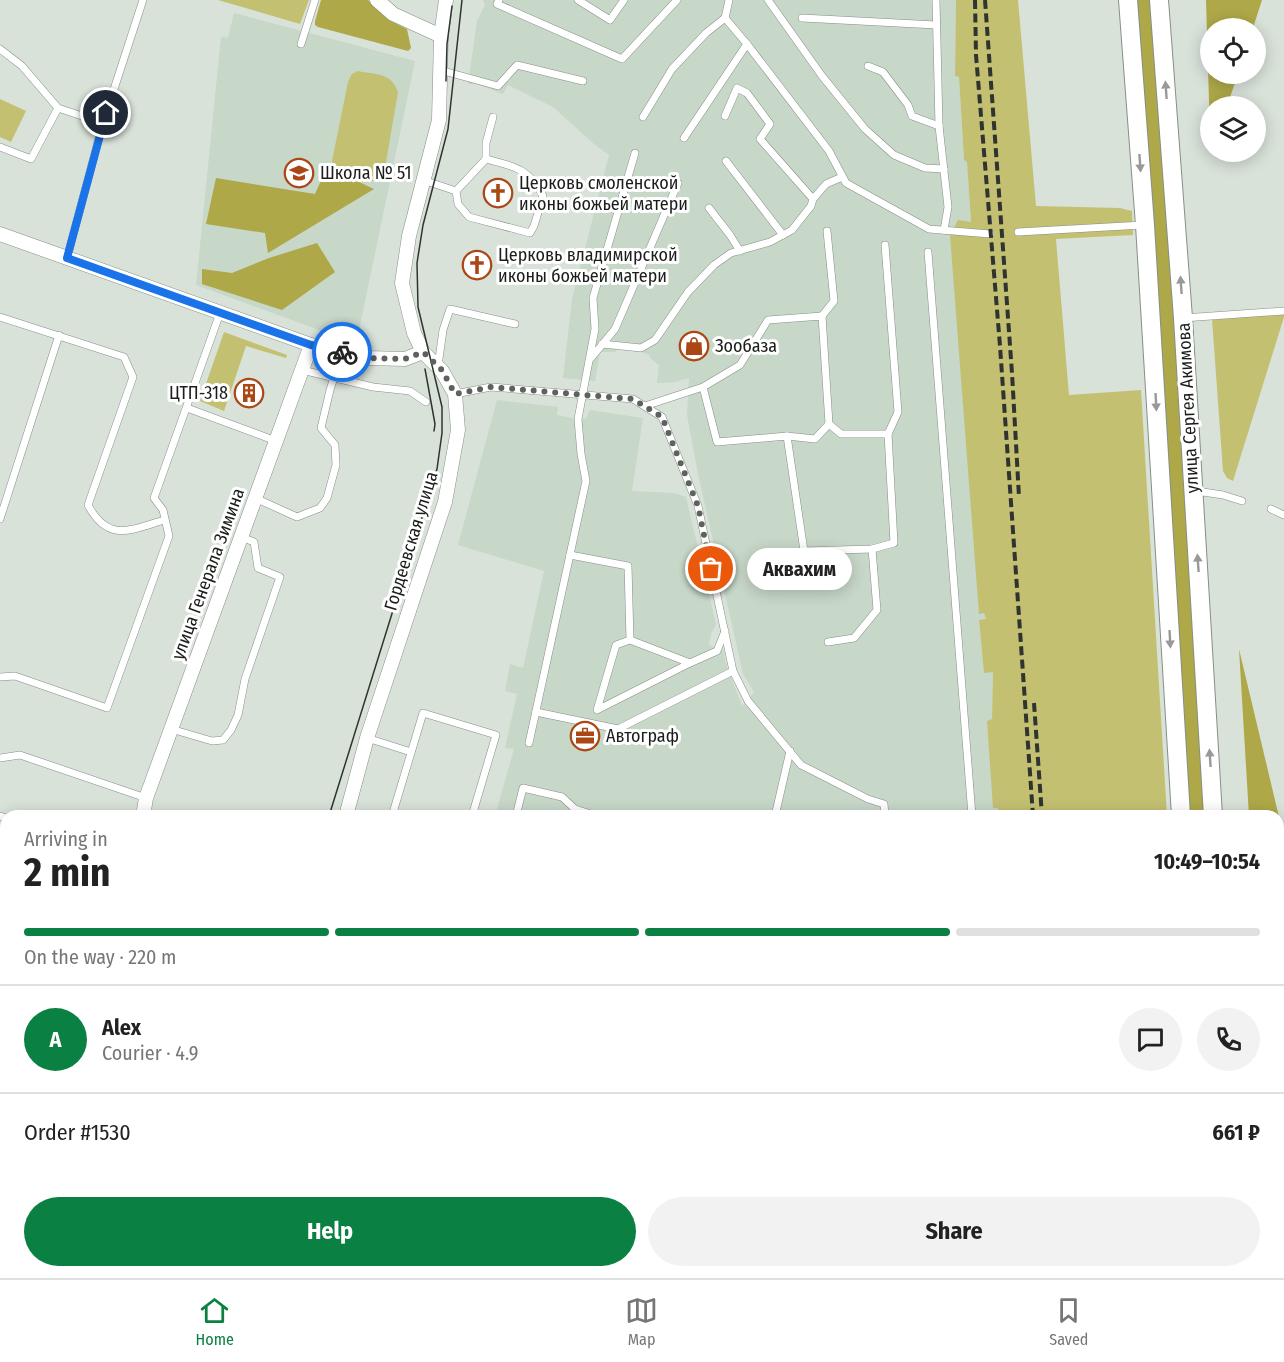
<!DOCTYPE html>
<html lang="en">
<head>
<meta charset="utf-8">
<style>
	:root { --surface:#fff; --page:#f2f2f2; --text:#222; --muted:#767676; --line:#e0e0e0; --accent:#0b8043 }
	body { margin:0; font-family:"Fira Sans Condensed",sans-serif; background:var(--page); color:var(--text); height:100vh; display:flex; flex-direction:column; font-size:22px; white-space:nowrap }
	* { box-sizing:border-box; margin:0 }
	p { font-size:20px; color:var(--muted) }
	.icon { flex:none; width:33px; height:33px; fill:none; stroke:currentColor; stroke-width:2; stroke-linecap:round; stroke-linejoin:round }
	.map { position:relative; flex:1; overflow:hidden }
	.details { position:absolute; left:0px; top:810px; width:1284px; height:468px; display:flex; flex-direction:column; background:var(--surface); border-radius:18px 18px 0 0; box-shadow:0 3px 15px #0003 }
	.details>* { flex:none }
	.fabs { position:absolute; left:1200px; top:18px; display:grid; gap:12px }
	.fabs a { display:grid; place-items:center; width:66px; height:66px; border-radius:50%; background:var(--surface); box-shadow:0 3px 15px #0003; font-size:30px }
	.pin { position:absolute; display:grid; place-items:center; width:51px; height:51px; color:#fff; margin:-26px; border:3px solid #fff; border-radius:50%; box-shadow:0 2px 6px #0007 }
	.courier { position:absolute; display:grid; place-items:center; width:60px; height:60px; margin:-30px; border:4px solid #1a73e8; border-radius:50%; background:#fff; color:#222; box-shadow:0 2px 8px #0007 }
	.bubble { position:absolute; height:42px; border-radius:21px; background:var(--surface); box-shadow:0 3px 15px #0003; font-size:20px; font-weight:700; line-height:42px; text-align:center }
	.headline em { font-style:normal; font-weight:700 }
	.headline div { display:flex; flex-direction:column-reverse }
	.headline { display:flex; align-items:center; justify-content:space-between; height:102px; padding:0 24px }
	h1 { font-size:39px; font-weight:700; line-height:45px }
	.bar { display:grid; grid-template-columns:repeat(4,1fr); gap:9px 6px; align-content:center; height:72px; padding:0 24px }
	.bar i { height:8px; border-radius:4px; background:var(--line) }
	.bar .on { background:var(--accent) }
	.bar p { grid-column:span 4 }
	.line { display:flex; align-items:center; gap:15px; padding:0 24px; border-top:2px solid var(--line) }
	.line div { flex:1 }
	.round { display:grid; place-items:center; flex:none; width:63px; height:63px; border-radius:32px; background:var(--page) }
	.primary-button { display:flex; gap:12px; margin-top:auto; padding:12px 24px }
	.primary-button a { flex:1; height:69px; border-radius:36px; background:var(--accent); color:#fff; font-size:24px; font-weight:700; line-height:69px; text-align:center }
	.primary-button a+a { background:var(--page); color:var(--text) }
	.tab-bar { display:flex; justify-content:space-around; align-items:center; height:84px; border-top:2px solid var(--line); background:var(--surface); font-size:16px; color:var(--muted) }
	.tab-bar a { display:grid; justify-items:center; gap:3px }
	.tab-bar .on { color:var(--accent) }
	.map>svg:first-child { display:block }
</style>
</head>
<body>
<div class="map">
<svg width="1284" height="1278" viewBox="0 0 1284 1278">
	<rect width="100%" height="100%" fill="#d8e2d9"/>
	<g fill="#c7d7c8">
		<path d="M483,0H956L955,76L959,77L964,159L967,161L971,222L977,581L979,613H984L986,619L979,621L984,672H993L992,720L987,721L994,808H998V816H495L514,749L505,748L517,694L505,691L510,664L523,668L544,571L458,545L497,400L558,407L557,415L578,419H586L590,410L643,418L632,491L674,493L686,497L716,624L711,634L709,645L724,651L725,661L742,706L754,692L743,674L698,474L687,415L689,378L675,382L657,383L659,365L649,357L650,355L637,351L617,348L615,352H600L595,381L563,378L572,299L609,155L594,144L553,107L508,85L503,94L476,84H468L477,21L485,5Z"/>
		<path d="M234,13L415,61L357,340L330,334L196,285L221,37L228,38Z"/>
		<path d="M214,1272H623L640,1278H212Z"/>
	</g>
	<g fill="#c4c072">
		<path d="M218,0H309L300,24Z"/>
		<path d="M956,0H1018L1036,206L1120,208L1132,211L1133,235L1056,239L1069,395L1141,390L1167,816H998V808H993L987,721L992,719L993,672L984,673L979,620L986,619L984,613L979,614L950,235L958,220L971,222L967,162L964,160L959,77L955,76Z"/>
		<path d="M358,71C376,75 391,72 398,92L384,174C371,188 355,179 337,176L333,169L332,161L348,82L352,74Z"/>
		<path d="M0,99L26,111L11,142L0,137Z"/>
		<path d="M1284,314V317L1233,481L1227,478L1223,471L1212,319Z"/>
		<path d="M224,332L287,355L286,358L246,346L224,411L200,401Z"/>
		<path d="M1031,1272H1163L1162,1278H1031Z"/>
	</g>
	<g fill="#aea848">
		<path d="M321,0H368L389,20L407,29L411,48L408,51L318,27L315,25V21Z"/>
		<path d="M1136,0H1152L1164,152L1181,439L1206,816H1189Z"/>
		<path d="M1206,0H1262L1253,28H1210V74H1238L1227,106H1210V135Z"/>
		<path d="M327,167L374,189L268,253L265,233L206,224L216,178L315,194Z"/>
		<path d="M317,243L335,272L282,310L202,284V269L232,273L269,258Z"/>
		<path d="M1239,649L1284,838V917L1278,915V816H1249Z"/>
		<path d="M1278,929L1284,931V1028L1278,1026Z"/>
	</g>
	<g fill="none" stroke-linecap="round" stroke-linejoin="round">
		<g stroke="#868f86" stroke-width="8">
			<g id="lane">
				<path d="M499,0L497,4L622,59L677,0"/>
				<path d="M578,0L610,20L624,0"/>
				<path d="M729,0L725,18L747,44L829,151L846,183L929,229L990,234"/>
				<path d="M768,0L822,76L865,129L894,155L925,168L944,169"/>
				<path d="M936,0L939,126L948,207L944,230"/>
				<path d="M802,18L936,25"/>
				<path d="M301,44L315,0"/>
				<path d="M0,49L22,66L58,108L103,123"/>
				<path d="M868,66L883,72L908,105L912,116L939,126"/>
				<path d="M440,70L498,86L517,65L583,81"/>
				<path d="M725,116L737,88L747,93L770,124L760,139L813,199"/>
				<path d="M643,117L672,69L706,33L725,18"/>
				<path d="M684,138L747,44"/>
				<path d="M0,147L31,159L58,108"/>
				<path d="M486,159V143L493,117"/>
				<path d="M726,161L783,235"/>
				<path d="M423,180L456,191L458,204L469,217L530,233L534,226L543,196C530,169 514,166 486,159L456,191"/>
				<path d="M709,208L730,235L740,251"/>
				<path d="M1018,232L1143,225"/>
				<path d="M885,245L898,412L888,434"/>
				<path d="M928,252L972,816"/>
				<path d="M67,258L103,123L143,0"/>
				<path d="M822,316L834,301L827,231"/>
				<path d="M0,317L124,357L133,377L88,505C108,543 131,530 164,520"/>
				<path d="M1183,318L1284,311"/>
				<path d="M602,344L641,348L655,340L688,292L714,265L731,253L770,242L792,230L811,206L813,199L826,184L842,177"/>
				<path d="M591,358L615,329L678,183"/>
				<path d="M438,366L443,330L450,309L515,324"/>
				<path d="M302,370L373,387L410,391L426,402"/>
				<path d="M455,394L491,387L633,399L662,417L698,506L733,671L748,701L801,765L868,799L884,804L885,816"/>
				<path d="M645,406L703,387L740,365L768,320L822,316L829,424L841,434H888L894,543L872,549L804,551L787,436L717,442L703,387"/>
				<path d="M187,408L276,441"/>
				<path d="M787,436L815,439L829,424"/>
				<path d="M1196,491L1223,495L1242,501"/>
				<path d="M255,498L297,517L320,508L327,498L336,465L335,445L321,428L330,390L342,352"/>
				<path d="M1271,509L1284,515"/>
				<path d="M0,519L59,335"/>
				<path d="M570,555L628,566L630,640L690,663L597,710L616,645L630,640"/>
				<path d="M828,642L854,638L877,610L872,549"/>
				<path d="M690,663L717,651L725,631"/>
				<path d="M0,677L15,676L107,708L169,536L163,510L154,498L220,313"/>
				<path d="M536,712L618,729L733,671"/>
				<path d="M171,729L212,741L223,740L231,730L238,715L245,679L280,577L258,568L254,542L241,537"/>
				<path d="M367,738L411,752"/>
				<path d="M529,743L586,481L581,454L578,419L595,329L593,298L635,153"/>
				<path d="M0,758L20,755L146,798"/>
				<path d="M0,816L6,818"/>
				<path d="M392,816L423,713L496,735L472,816"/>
				<path d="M516,816L523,788L562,797L575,809L597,816"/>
				<path d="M775,816L790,751"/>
				<path d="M0,1015L6,996"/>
				<path d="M1278,1036L1284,1038"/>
				<path d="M0,1155L6,1156"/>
				<path d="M0,1219L6,1202"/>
				<path d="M651,1272L666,1278"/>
				<path d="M1003,1272L1004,1278"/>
				<path d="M932,1273V1272"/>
				<path d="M34,1278L36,1272"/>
				<path d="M311,1278L313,1272"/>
				<path d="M754,1278L761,1272"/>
				<path d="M834,1278L836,1272"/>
			</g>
		</g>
		<g stroke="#868f86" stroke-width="15">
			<g id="street">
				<path d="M377,0L393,14L441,36"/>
				<path d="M0,234L311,345L367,358L405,359L423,352"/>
				<path d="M143,816L146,798L311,345"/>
				<path d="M346,816L367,738L445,502L458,430L455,394L442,371L423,352L414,333L402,283L409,236L439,120L441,36L446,0"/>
				<path d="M189,1278L191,1272"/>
			</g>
		</g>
		<g stroke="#868f86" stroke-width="20">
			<g id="secondary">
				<path d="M1128,0L1145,225L1181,816"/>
				<path d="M1159,0L1183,318L1213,816"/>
				<path d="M1278,1159L1284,1161"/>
				<path d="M1181,1278L1182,1272"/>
			</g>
		</g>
		<use href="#lane" stroke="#fff" stroke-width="7"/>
		<use href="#street" stroke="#fff" stroke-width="14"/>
		<use href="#secondary" stroke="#fff" stroke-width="18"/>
		<g stroke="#303430" stroke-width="1.5">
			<path d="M446,81L447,44L452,6"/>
			<path d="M425,369L435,424L434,431"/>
			<path d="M329,816L437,469L442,433V407L418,307L417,263L423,225L448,129L462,0"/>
			<path d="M168,1278L171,1272"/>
		</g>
		<g stroke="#303430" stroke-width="4" stroke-dasharray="9 4.5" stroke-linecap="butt">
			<path d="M975,0L976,55L1000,346L1033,816"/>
			<path d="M985,0L1012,373L1019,497"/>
			<path d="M1034,703L1042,816"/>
			<path d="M1064,1278V1272"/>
		</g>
	</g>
	<defs><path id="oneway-solid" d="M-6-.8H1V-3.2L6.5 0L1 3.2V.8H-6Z" transform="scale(1.5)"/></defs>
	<g fill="#989998">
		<use href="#oneway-solid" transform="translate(1166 90) rotate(-94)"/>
		<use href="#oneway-solid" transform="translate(1140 163) rotate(86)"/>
		<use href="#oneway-solid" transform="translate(1181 285) rotate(-94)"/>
		<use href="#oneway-solid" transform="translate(1156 402) rotate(87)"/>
		<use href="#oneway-solid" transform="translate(1198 563) rotate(-94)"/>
		<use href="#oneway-solid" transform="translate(1170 639) rotate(87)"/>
		<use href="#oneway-solid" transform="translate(1210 758) rotate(-94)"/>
	</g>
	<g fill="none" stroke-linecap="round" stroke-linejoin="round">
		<path stroke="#5c625d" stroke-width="6" stroke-dasharray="0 10.8" d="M342,352L367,358L405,359L423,352L442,370L455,394L491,387L633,399L662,417L698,506L711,569"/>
		<path stroke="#1a73e8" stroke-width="8" d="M106,113L67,258L311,345L342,352"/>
	</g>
	<defs>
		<g id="school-ring" transform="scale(1.5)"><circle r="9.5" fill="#fff" stroke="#ab4715" stroke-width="1.5"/><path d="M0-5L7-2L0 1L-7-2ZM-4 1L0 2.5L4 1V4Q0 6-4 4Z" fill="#ab4715"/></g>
		<g id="church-ring" transform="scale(1.5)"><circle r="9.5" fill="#fff" stroke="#ab4715" stroke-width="1.5"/><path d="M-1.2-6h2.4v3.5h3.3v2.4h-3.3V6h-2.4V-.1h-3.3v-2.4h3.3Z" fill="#ab4715"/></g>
		<g id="shop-ring" transform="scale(1.5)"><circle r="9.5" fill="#fff" stroke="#ab4715" stroke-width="1.5"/><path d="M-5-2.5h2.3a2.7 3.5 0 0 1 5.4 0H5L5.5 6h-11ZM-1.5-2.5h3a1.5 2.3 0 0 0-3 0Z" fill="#ab4715"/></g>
		<g id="building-ring" transform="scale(1.5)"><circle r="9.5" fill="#fff" stroke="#ab4715" stroke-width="1.5"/><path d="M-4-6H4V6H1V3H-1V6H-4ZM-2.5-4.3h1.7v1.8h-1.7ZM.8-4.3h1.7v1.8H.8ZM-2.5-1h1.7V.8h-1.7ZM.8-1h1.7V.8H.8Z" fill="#ab4715"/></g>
		<g id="office-ring" transform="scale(1.5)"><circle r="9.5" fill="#fff" stroke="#ab4715" stroke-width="1.5"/><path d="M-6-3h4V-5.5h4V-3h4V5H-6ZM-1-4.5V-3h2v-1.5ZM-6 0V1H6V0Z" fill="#ab4715"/></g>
	</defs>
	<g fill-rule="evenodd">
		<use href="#school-ring" x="299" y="173"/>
		<use href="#church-ring" x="498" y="193"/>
		<use href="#church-ring" x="477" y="265"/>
		<use href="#shop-ring" x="694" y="346"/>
		<use href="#building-ring" x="249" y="393"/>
		<use href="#office-ring" x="585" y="736"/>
	</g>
	<g text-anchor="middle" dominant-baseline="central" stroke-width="6" stroke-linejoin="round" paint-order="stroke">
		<g font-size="18" fill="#1a1d1a" stroke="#fff" text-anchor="start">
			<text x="320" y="173">Школа № 51</text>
			<text x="519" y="183">Церковь смоленской<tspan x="519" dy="21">иконы божьей матери</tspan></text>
			<text x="498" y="255">Церковь владимирской<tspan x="498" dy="21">иконы божьей матери</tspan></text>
			<text x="715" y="346">Зообаза</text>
			<text x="228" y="393" text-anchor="end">ЦТП-318</text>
			<text x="606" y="736">Автограф</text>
		</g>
		<g font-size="18" fill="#1a1d1a" stroke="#fff">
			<text transform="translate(1188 408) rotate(-93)">улица Сергея Акимова</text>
			<text transform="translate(411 541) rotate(-73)">Гордеевская улица</text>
			<text transform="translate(208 574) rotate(-70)">улица Генерала Зимина</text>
		</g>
	</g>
</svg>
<div class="fabs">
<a><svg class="icon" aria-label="locate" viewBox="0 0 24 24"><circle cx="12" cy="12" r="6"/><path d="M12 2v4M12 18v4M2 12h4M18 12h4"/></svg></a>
<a><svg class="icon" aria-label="layers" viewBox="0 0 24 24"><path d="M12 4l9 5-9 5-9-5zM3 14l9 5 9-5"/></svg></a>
</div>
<div class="pin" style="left:711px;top:569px;background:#ea580c"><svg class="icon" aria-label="bag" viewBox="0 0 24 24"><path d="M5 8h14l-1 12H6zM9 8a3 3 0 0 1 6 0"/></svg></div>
<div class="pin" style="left:106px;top:113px;background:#1f2937"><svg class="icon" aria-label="home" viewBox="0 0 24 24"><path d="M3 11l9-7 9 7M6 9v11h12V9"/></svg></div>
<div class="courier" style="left:342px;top:352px"><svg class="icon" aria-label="bike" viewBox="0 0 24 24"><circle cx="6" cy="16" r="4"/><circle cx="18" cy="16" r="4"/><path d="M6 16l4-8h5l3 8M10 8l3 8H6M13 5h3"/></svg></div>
<div class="bubble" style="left:747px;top:548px;width:105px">Аквахим</div>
<section class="details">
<div class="headline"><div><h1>2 min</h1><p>Arriving in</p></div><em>10:49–10:54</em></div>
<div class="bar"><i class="on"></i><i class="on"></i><i class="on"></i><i></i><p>On the way · 220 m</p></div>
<div class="line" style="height:108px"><b class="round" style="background:var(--accent);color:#fff">A</b><div><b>Alex</b><p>Courier · 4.9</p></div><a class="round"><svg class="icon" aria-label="chat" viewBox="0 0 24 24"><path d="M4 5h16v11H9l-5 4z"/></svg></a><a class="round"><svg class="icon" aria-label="phone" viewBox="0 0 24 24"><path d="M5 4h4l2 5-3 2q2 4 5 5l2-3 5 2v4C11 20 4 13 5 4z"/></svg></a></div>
<div class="line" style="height:78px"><div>Order #1530</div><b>661 ₽</b></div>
<div class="primary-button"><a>Help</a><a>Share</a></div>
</section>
</div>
<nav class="tab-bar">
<a class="on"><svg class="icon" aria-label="home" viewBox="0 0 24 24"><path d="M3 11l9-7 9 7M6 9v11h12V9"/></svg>Home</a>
<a><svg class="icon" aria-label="map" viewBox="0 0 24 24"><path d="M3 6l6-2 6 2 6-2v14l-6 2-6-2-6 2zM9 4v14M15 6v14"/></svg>Map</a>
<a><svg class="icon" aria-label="saved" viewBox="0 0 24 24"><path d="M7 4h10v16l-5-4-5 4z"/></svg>Saved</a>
</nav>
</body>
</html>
